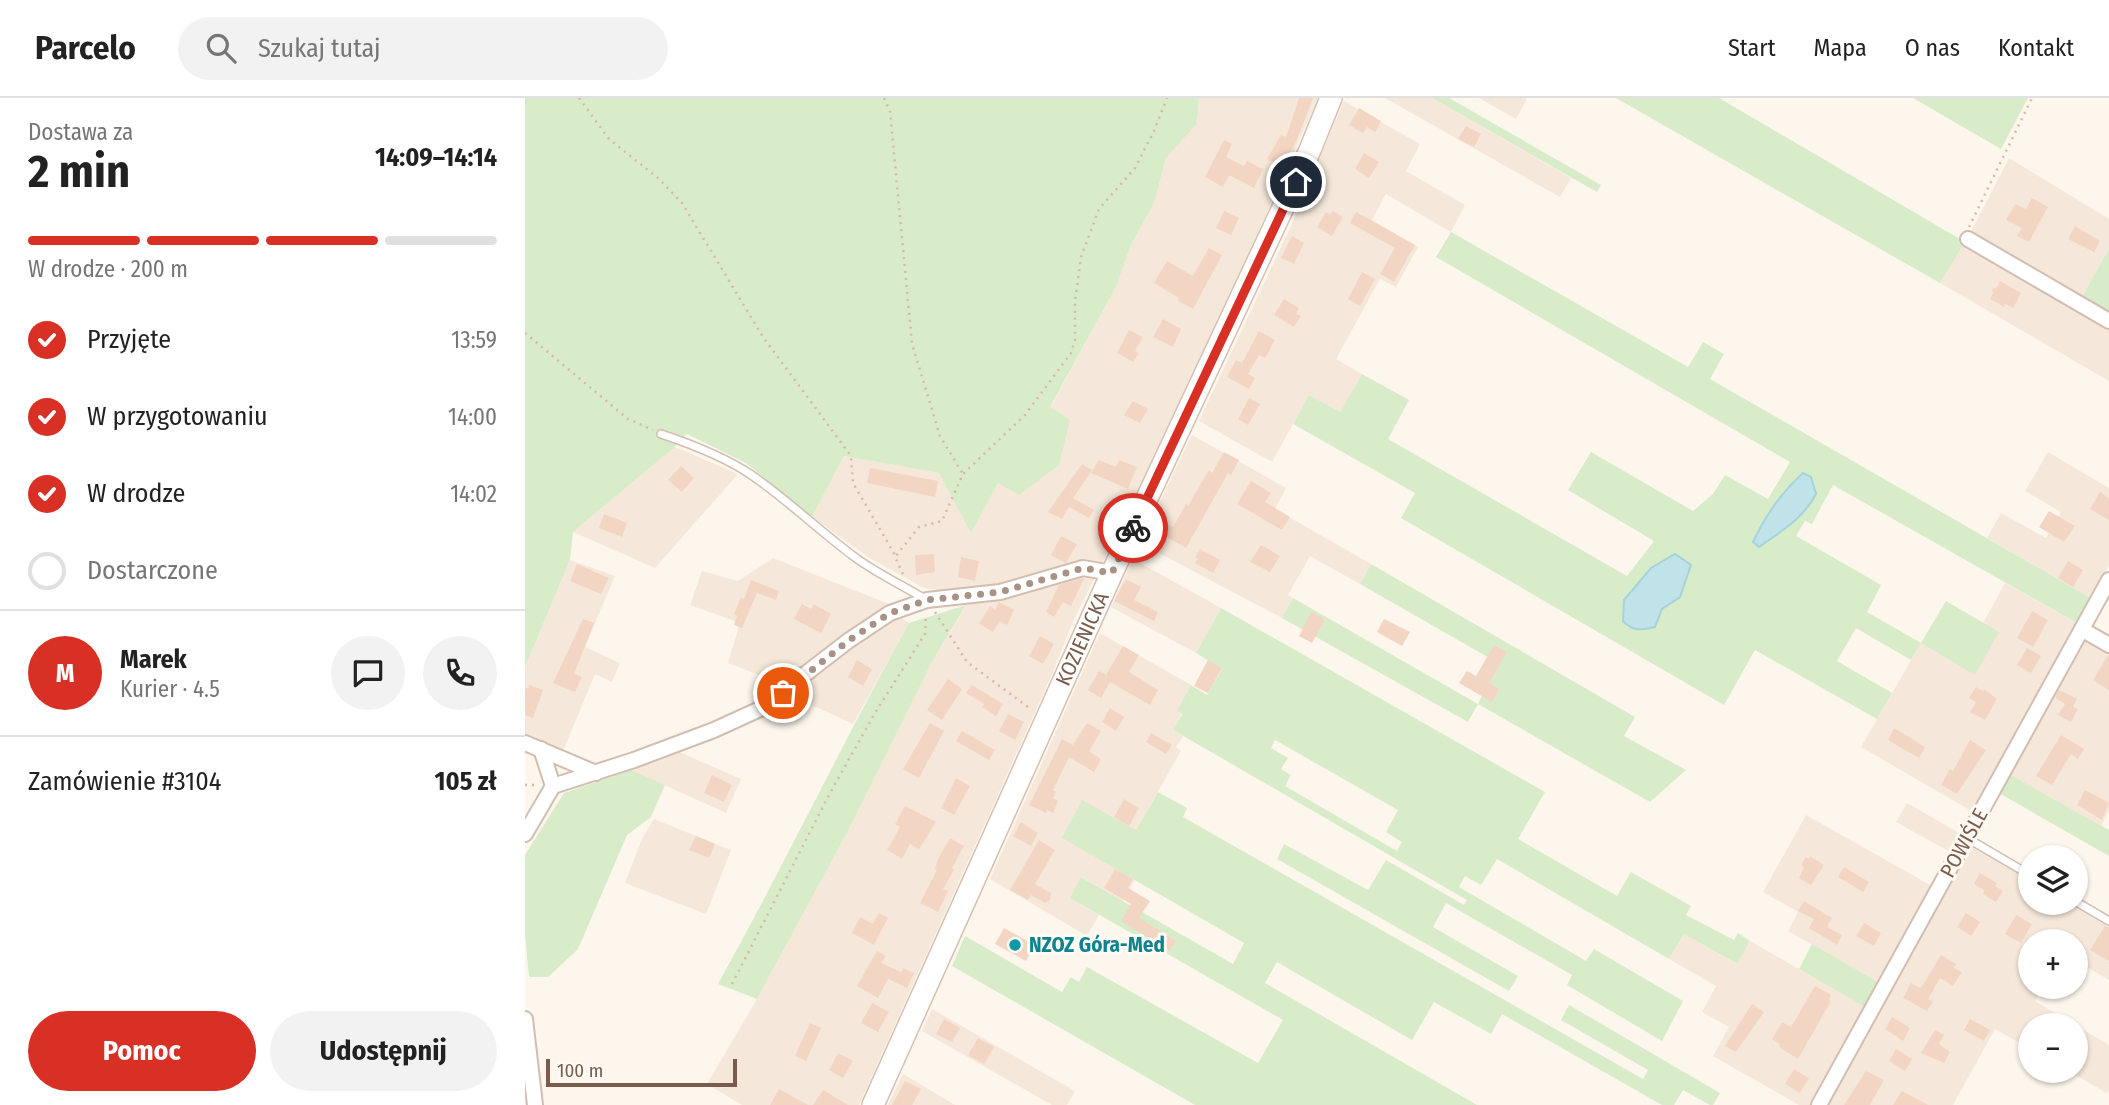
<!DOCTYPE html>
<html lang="pl">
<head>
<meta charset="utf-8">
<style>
	:root { --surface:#fff; --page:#f2f2f2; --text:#222; --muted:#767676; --line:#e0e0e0; --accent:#d93025 }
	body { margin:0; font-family:"Fira Sans Condensed",sans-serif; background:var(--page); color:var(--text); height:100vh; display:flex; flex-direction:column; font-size:26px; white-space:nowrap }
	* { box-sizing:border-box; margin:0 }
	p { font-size:23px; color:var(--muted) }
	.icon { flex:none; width:38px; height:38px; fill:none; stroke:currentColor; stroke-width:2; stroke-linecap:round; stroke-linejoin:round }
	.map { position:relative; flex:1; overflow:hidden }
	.panel { display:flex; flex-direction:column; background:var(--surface); width:525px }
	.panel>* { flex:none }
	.fabs { position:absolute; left:1493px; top:747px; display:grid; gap:14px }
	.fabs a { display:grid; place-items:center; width:70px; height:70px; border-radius:50%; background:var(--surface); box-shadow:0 2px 5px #0004; font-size:35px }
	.scale { position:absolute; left:21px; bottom:18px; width:191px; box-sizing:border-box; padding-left:7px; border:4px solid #7a5c4d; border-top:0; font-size:19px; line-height:24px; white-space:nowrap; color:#7a5c4d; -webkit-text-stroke:5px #fffaf3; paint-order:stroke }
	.pin { position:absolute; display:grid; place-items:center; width:60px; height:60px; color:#fff; margin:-30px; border:4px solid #fff; border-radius:50%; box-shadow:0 2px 7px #0007 }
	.courier { position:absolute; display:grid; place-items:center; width:70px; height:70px; margin:-35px; border:5px solid #d93025; border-radius:50%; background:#fff; color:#222; box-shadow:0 2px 9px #0007 }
	.overview em { font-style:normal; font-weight:700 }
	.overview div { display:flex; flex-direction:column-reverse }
	.overview { display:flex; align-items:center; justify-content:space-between; height:119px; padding:0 28px }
	h1 { font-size:46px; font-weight:700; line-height:52px }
	.bar { display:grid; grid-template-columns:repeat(4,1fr); gap:10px 7px; align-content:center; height:84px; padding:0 28px }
	.bar i { height:9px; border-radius:5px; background:var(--line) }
	.bar .current { background:var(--accent) }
	.bar p { grid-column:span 4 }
	.line { display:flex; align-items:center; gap:18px; padding:0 28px; border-top:2px solid var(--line) }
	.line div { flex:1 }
	.round { display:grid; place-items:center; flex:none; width:74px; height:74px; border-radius:37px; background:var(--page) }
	ol { padding:0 28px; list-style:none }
	li { display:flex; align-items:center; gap:21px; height:77px }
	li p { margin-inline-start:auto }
	li .icon { padding:7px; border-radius:50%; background:var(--accent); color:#fff; stroke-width:4 }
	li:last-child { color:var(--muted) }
	li i { width:38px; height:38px; border:4px solid var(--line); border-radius:50% }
	.action { display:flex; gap:14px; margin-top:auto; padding:14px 28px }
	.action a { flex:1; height:80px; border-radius:42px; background:var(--accent); color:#fff; font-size:28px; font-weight:700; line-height:80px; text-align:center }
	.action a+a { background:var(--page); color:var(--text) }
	header { display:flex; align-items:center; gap:42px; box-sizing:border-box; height:98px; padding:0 35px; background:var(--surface); border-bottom:2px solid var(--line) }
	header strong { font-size:33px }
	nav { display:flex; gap:38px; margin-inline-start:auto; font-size:24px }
	.search { width:490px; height:63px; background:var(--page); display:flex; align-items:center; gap:18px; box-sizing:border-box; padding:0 24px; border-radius:38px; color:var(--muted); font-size:26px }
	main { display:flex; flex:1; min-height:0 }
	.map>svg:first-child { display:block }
</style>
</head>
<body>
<header>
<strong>Parcelo</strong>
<div class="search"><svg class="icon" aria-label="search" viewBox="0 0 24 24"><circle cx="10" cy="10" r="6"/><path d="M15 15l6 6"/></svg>Szukaj tutaj</div>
<nav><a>Start</a><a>Mapa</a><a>O nas</a><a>Kontakt</a></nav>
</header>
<main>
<section class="panel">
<div class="overview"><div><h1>2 min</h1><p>Dostawa za</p></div><em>14:09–14:14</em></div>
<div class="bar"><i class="current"></i><i class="current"></i><i class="current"></i><i></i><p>W drodze · 200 m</p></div>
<ol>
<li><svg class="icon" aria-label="check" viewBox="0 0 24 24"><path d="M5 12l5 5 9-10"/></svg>Przyjęte<p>13:59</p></li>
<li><svg class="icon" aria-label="check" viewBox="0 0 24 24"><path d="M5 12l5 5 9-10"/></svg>W przygotowaniu<p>14:00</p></li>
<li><svg class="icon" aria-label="check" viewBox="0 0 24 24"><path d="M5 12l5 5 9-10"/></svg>W drodze<p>14:02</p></li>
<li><i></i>Dostarczone</li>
</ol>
<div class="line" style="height:126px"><b class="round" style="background:var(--accent);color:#fff">M</b><div><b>Marek</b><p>Kurier · 4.5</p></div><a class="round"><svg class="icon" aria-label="chat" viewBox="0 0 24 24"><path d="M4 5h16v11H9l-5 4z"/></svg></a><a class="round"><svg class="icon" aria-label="phone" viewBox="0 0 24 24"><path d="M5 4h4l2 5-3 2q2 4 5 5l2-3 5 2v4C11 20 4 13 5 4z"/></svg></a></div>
<div class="line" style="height:91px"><div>Zamówienie #3104</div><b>105 zł</b></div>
<div class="action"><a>Pomoc</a><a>Udostępnij</a></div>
</section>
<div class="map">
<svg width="1584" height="1007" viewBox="0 0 1584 1007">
	<rect width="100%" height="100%" fill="#fdf6ec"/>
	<g fill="#f5e8da">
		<path d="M674,0H793L723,157L596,428L549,521L527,576L334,1007H217L182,986L232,901L323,733L408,562L441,508L432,494L399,490L346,461L287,419L319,358L414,375L446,434L473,385L525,310L591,189L606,147L629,105L641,60L672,26Z"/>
		<path d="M860,0H907L1046,80L1035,99Z"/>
		<path d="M954,0H1000L1002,1L991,21Z"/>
		<path d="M819,3L895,46L881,73L940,107L926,134L861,96L847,122L893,149L871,189L855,181L811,261L837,276L815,314L784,297L747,364L674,323L765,130Z"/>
		<path d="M1484,60L1584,121V150L1556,201L1449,138L1447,132Z"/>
		<path d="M1438,146L1584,229V283L1415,185Z"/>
		<path d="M667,337L761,390L750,411L846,466L835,486L785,458L763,497L768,500L757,520L615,445Z"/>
		<path d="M150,349L213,376L130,470L48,434Z"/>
		<path d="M1523,354L1584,390V467L1566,500L1462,440L1476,415L1521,440L1536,414L1500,393Z"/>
		<path d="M248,460L369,508L372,517L384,525L328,626L265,597L262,588L203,565L215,525L165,507L177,473L213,483Z"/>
		<path d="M608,461L696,510L671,555L586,509Z"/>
		<path d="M45,462L90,478L60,549L95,565L87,584L70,576L38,653L0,638V569Z"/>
		<path d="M1480,485L1552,525L1448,714L1336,649L1396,545L1450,576L1473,534L1458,525Z"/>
		<path d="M575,535L666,587L652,612L657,615L648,632L658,638L651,649L656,653L611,732L538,740L610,782L598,803L557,779L545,800L574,817L562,838L465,781Z"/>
		<path d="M1559,539L1584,553V713L1576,728L1484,676Z"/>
		<path d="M152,653L216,681L201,715L106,672Z"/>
		<path d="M1382,705L1436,736L1425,754L1371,724Z"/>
		<path d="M1281,717L1407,788L1353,884L1263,833L1273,814L1238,794Z"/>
		<path d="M129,721L206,752L181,816L100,785L117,741Z"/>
		<path d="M1447,741L1505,774V805H1550L1551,800L1584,819V882L1551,863L1550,844H1505V889H1517L1510,903L1584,947V992L1582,995L1543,973H1550V928H1505V951L1470,931L1428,1007H1299Z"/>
		<path d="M1159,836L1211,866L1225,843L1340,909L1285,1007H1274L1188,958L1204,929L1177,914L1191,888L1144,861Z"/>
		<path d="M407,911L550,993L542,1007H527L397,933Z"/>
		<path d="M378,976L430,1007H363Z"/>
	</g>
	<g fill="#d8ecc9" fill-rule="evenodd">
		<path d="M0,0H674L672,26L641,60L629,105L606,147L591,189L525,309L545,322L534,367L494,397L473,385L446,435L414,375L319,358L287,419L221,365L162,336L150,349L48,434L45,462L0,569Z"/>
		<path d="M907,0H924L1076,87L1072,94Z"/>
		<path d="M1091,0H1194L1440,144L1415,185Z"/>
		<path d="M1388,0H1503L1476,51Z"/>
		<path d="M926,134L1163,269L1178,244L1199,256L1185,281L1566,500L1552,525L1308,387L1287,426L1280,423L1271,438L1356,487L1342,514L1396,545L1421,503L1474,534L1450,577L1396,545L1386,562L1331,530L1312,563L1367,595L1352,621L1230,552L1199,607L876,420L890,395L768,326L784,297L815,314L837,276L884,302L863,341L1102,478L1129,443L1043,392L1066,354L1168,413L1188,396L1200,377L1243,401L1265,364L911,159Z"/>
		<path d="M1584,150V216L1556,201Z"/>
		<path d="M846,466L1110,619L1099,638L1161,672L1125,704L953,606L943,624L757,520L768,500L953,606L973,565L835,486Z"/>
		<path d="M441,507L408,562L323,733L232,901L193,886C259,767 318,644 384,525Z"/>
		<path d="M696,510L1020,694L993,741L1092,798L1106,774L1166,808L1161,817L1209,842L1213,835L1225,843L1212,866L1159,836L1144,861L972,761L956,787L940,778L934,789L1061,863L1069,851L1158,903L1137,943L1042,887L1047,877L921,805L908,829L993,878L984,893L752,761L759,746L843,792L861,762L939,807L942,802L648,632L657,616L652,612L666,587L682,597L697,571L671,555ZM750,642L873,712L861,734L877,744L872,753L760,688L766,677L756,671L763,660L746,650Z"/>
		<path d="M106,672L140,687L126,719L102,737L53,851L23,879H4L0,837V757L39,695Z"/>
		<path d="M1484,676L1584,732V758L1474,695Z"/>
		<path d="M633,694L662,710L658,719L1118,981L1123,972L1036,922L1044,907L1195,995L1188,1007H1185L1158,992L1149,1007H1137L977,916L966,936L909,904L887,942L752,864L740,885L952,1007H670L427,868L440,838L537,894L546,879L554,884L562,869L733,965L758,922L545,800L556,779L708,866L719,845L537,740L557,702L611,732Z"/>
		<path d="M1287,846L1353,884L1340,909L1274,871Z"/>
	</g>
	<g fill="#bfe3e8" stroke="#a5d3da" stroke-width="2">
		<path d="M1278,375L1286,379L1291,396C1279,420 1255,434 1234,449L1228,444C1240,418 1256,395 1278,375Z"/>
		<path d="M1150,456L1166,467L1155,499L1137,511L1130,529C1117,532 1108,534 1098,523L1099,502L1126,470Z"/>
	</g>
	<g fill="#f3d5c3">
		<path d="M774,0H788L771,44L757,69L742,61L756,37L761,39Z"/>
		<path d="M834,10L856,23L850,34L842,29L838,35L824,27Z"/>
		<path d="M941,28L956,36L949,49L933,41Z"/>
		<path d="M699,42L707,46L701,59L719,68L722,63L738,71L729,90L704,77L698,89L680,79Z"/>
		<path d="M839,55L854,64L844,80L830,71Z"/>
		<path d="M1507,100L1523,109L1504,144L1492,138L1497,130L1481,122L1490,106L1501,111Z"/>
		<path d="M699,113L714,120L706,137L691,130Z"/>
		<path d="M808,113L818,119L807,138L792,129L801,114L805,117Z"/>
		<path d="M831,114L890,147L869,184L855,176L870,150L825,125Z"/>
		<path d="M1550,128L1575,143L1569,154L1543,141Z"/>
		<path d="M767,138L779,145L769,166L756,160Z"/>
		<path d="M684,150L697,157L668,211L653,203L654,200L629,185L642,163L668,178Z"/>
		<path d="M837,174L850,181L835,208L823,201Z"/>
		<path d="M1475,183L1496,195L1488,210L1481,206L1479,209L1465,201L1468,195L1467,191L1472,189Z"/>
		<path d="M759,201L774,210L771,216L776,218L769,229L749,217Z"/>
		<path d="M638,221L656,231L648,249L628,239Z"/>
		<path d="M604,232L618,239L610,253L614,255L608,264L592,255Z"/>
		<path d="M734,233L750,242L740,260L734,257L723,276L730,280L724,291L702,279L711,262L717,265Z"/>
		<path d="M724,300L735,306L723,327L713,321Z"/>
		<path d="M608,303L623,311L615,325L599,317Z"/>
		<path d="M699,354L714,362L706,377L703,375L661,450L640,438L637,445L622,437L630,420L648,429L661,406L663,408L684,372L687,375Z"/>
		<path d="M574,362L591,369L594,362L612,369L603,391L566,375Z"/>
		<path d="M557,366L567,372L548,400L569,412L564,420L544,409L537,421L523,414Z"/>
		<path d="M156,368L169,380L157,394L143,382Z"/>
		<path d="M345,370L413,383L410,399L342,385Z"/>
		<path d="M726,383L746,395L740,404L765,419L757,432L712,406Z"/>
		<path d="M1575,394L1584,400V422L1565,411Z"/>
		<path d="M1524,413L1550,428L1539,444L1514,429Z"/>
		<path d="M79,416L102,425L97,439L74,430Z"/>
		<path d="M581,419L594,426L586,441L573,433Z"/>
		<path d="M536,438L552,446L541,465L526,457Z"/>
		<path d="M736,447L755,458L745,474L725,464Z"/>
		<path d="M675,451L695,462L688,475L670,465L673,461L670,459Z"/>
		<path d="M409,456L410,474L391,477L390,457Z"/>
		<path d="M436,459L454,463L450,483L433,479Z"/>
		<path d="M1543,463L1558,472L1548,489L1533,480Z"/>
		<path d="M52,466L84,480L76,496L45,483Z"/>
		<path d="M559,480L546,508L538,504L529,519L521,514L534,487Z"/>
		<path d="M601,481L616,489L609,502L633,514L629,523L589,503Z"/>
		<path d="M226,482L254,493L251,502L232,495L217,530L209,527L212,518L209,516L216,499L219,501Z"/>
		<path d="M474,504L489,512L482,527L475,523L468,534L454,526L465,508L470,512Z"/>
		<path d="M277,506L286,511L289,506L306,516L296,535L269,521Z"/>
		<path d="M1507,513L1523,522L1508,549L1492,540Z"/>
		<path d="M786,514L800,521L787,545L774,538Z"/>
		<path d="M58,521L69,525L49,576L57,579L50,594L28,585Z"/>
		<path d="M859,521L885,534L877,548L852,534Z"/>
		<path d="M515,538L529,546L518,566L504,558Z"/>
		<path d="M969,547L982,554L964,585L974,591L967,604L934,585L942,573L951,578Z"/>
		<path d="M598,548L614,557L604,574L633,592L625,607L585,584L576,600L563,592L574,573L581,577Z"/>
		<path d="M1502,550L1516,558L1506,575L1492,567Z"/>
		<path d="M1583,557H1584V592L1568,582Z"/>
		<path d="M332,562L347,571L338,588L323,579Z"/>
		<path d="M683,562L697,570L683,595L669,588Z"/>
		<path d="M423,581L437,591L417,622L402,612Z"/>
		<path d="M4,587L18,592L8,620L0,617V589L3,591Z"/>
		<path d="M447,587L478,606L471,618L457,609L459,606L441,595Z"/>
		<path d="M1451,589L1458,593L1459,591L1472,601L1460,622L1445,614L1451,604L1444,600Z"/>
		<path d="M1534,592L1552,601L1548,609L1553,611L1546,624L1533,617L1540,606L1530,600Z"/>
		<path d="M585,610L599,619L591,633L577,624Z"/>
		<path d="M483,616L499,624L490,642L474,633Z"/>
		<path d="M405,625L419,633L394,680L378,671Z"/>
		<path d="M562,625L576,633L564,653L576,661L569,674L544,659L528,692L531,694L528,700L533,703L528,715L522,712L521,715L504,707L537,641L548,647Z"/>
		<path d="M1369,630L1400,649L1394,660L1363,642Z"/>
		<path d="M437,633L470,652L464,662L431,643Z"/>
		<path d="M626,635L647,647L641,656L621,644Z"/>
		<path d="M1536,637L1559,651L1553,661L1546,656L1527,687L1511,678Z"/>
		<path d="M1445,642L1461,652L1432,696L1416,687L1425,671L1428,673Z"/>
		<path d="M187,677L207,687L199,704L179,695Z"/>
		<path d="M431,680L445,688L429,717L416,710Z"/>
		<path d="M1560,692L1584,705L1577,722L1552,707Z"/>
		<path d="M599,701L614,710L604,728L589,719Z"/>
		<path d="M380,708L411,724L394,751L385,746L377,761L362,752L375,729L370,726Z"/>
		<path d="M496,724L513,735L506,748L488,738Z"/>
		<path d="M171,738L190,746L184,760L164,752Z"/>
		<path d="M425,740L439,748L427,770L429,772L418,791L423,793L413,814L395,805L412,772L410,771L413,761Z"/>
		<path d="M514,742L530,752L510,786L526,795L525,802L520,805L506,797L503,802L485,792Z"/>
		<path d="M1285,758L1299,767L1286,787L1274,780L1279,769L1276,767L1281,759L1284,761Z"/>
		<path d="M1319,769L1344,784L1338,794L1313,779Z"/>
		<path d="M590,771L608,781L603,790L625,803L614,820L651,843L645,853L596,823L606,806L579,790Z"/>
		<path d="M1455,775L1472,785L1470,788L1478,793L1471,804L1458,796L1459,792L1449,786Z"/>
		<path d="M1279,803L1307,820L1302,829L1317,837L1312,847L1284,830L1289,821L1273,813Z"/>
		<path d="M354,815L363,820L349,847L327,835L335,819L348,826Z"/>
		<path d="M1441,815L1455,824L1446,838L1432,829Z"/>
		<path d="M1491,817L1507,826L1496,845L1480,836Z"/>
		<path d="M1339,825L1356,835L1349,848L1331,838Z"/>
		<path d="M1580,828L1584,829V863L1565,852Z"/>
		<path d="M479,830L510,847L501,863L470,846Z"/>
		<path d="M352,853L361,858L356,865L376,874L378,870L389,875L382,890L363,881L353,900L332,888Z"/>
		<path d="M1416,857L1431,866L1429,870L1437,874L1428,888L1415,880L1403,901L1408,903L1402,913L1378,900L1386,885L1396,890Z"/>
		<path d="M1290,888L1306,897L1304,902L1306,903L1273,961L1254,949L1255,946L1247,941L1257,924L1266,929Z"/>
		<path d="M347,905L364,914L353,934L336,925Z"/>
		<path d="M1227,906L1239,914L1211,954L1200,948Z"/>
		<path d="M1367,919L1385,930L1378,943L1360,931Z"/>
		<path d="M419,921L435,930L427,944L411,936Z"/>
		<path d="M1445,921L1465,932L1459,943L1439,932Z"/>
		<path d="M285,925L296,930L281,963L270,958Z"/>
		<path d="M1410,932L1419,937L1414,946L1425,954L1419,965L1396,955Z"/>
		<path d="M453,940L469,949L459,966L443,957Z"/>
		<path d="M1371,951L1387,961L1380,973L1364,963Z"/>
		<path d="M313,955L328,963L318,980L304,972Z"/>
		<path d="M1269,971L1284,980L1275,995L1260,986Z"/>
		<path d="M1341,973L1359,982L1345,1007H1319Z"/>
		<path d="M380,983L396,991L387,1007H367Z"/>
		<path d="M254,991L283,1007H245Z"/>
		<path d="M298,992L323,1007H288Z"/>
		<path d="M1377,993L1403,1007H1368Z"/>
	</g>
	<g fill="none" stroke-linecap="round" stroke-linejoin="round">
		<g stroke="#d1beb0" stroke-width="10">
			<g id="service">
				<path d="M136,336C166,346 198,358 225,376C262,401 294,433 331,460C353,476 377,487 400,501"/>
				<path d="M1442,740L1505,777"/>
				<path d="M1550,803L1584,823"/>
			</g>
		</g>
		<g stroke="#d1beb0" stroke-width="18">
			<g id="minor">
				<path d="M1443,141L1584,223"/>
				<path d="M1558,532L1584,547"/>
				<path d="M0,645L71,675"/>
				<path d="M16,651L28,688"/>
				<path d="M0,736L28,688L109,662L189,632L235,611L323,543L365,515L402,502L475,494L558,470L587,475"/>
				<path d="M0,921L10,1007"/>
				<path d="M1294,1007L1584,482"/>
			</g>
		</g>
		<g stroke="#d6c0b0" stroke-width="24">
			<g id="secondary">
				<path id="s1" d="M348,1007L587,475L785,52L806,0"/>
			</g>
		</g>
		<g stroke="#d9b8a5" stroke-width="2.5" stroke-dasharray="2 5" stroke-linecap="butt">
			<path d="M54,0L84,41L133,80L157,105L238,239L326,358L328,385L370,457"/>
			<path d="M359,0L365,13L387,246L415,338L438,376"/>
			<path d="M1444,129L1507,0"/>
			<path d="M0,235L103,321L128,332"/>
			<path d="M378,476L370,459L394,429L417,423L438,376L500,317L546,255L550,242V203L556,159L574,111L610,70L629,33L642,0"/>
			<path d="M410,514L442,564L507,612"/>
			<path d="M0,687H14"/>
			<path d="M207,886L305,695L350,615L400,536L401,516"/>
		</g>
		<use href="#service" stroke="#fff" stroke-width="7"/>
		<use href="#minor" stroke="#fff" stroke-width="14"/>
		<use href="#secondary" stroke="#fff" stroke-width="21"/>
	</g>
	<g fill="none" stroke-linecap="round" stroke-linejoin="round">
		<path stroke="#a89285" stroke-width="7" stroke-dasharray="0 12.6" d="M258,595L323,543L365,515L402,502L475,494L558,470L587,475L608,430"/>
		<path stroke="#d93025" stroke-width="9" d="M608,430L771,84"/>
	</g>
	<circle fill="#0f9aa8" stroke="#fffaf3" stroke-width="2.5" cx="490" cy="847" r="7"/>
	<g text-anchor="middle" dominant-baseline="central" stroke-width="6" stroke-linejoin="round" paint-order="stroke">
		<g font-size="21" fill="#7a5c4d" stroke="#fffaf3">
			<text stroke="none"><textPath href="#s1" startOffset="511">KOZIENICKA</textPath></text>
			<text transform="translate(1439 745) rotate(-61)">POWIŚLE</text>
		</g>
		<g font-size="21" font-weight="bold" fill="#0d838f" stroke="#fffaf3" text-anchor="start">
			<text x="504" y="847">NZOZ Góra-Med</text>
		</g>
	</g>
</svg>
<div class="fabs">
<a><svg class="icon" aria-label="layers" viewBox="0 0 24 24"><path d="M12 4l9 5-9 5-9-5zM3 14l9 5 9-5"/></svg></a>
<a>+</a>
<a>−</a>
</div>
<div class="scale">100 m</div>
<div class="pin" style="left:258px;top:595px;background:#ea580c"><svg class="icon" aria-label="bag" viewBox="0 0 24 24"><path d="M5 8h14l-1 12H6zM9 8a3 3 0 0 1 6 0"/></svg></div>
<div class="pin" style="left:771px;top:84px;background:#1f2937"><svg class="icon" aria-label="home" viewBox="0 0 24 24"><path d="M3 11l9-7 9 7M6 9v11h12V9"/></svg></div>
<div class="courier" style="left:608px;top:430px"><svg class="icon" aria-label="bike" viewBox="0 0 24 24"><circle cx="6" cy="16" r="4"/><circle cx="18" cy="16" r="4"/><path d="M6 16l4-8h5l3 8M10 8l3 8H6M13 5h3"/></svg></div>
</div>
</main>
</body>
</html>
